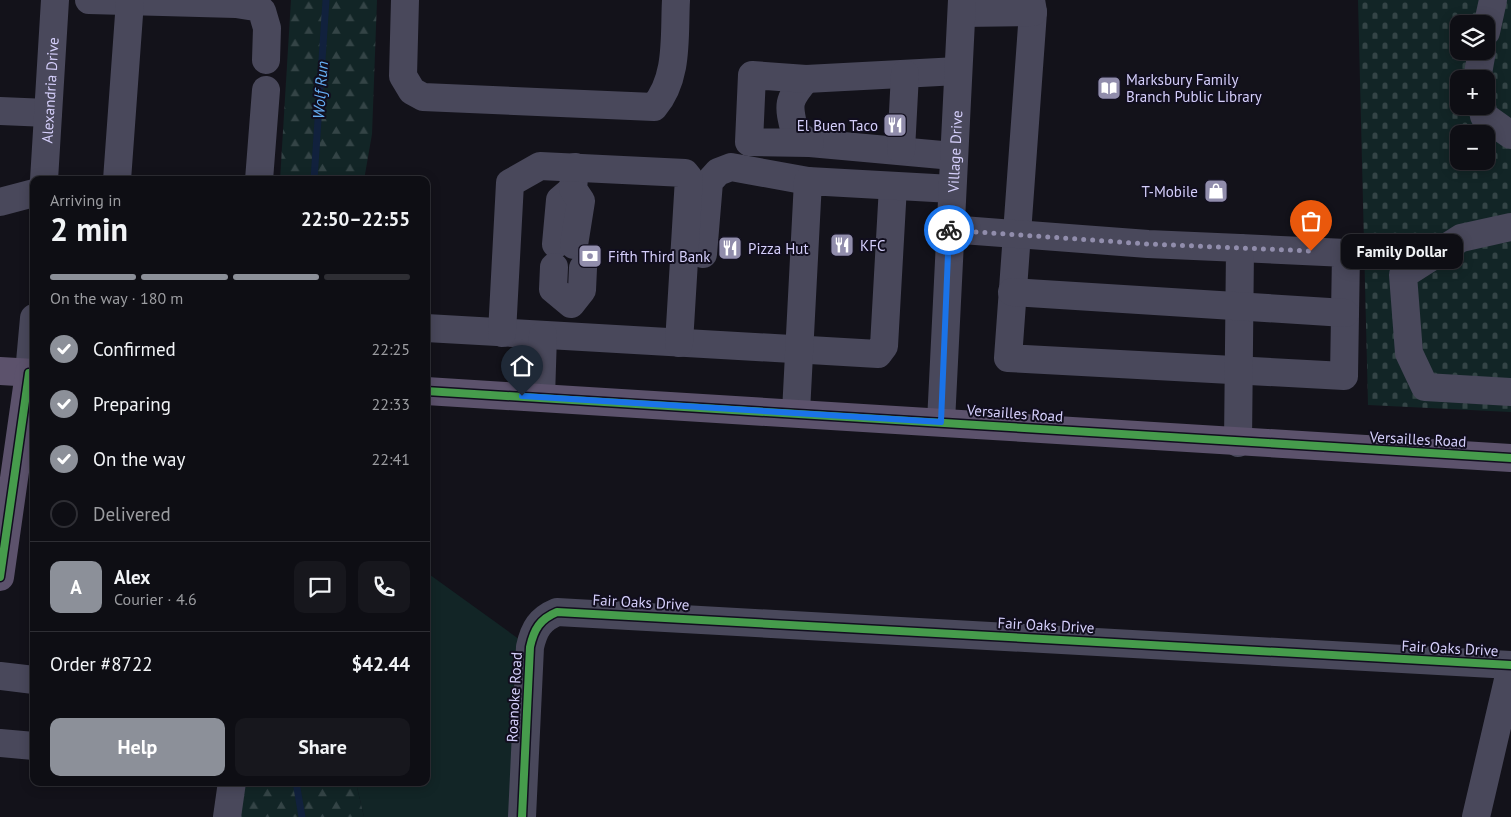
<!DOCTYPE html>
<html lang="en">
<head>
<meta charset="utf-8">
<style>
	:root { --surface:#0e0e14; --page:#17171d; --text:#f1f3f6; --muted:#9b9ca0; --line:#2e2e34; --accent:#8c9099 }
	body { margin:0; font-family:"PT Sans",sans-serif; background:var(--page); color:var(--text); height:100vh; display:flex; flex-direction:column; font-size:19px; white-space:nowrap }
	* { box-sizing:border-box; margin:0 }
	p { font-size:16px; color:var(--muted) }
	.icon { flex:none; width:28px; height:28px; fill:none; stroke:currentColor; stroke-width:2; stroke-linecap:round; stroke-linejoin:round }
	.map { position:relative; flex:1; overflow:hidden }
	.drawer { position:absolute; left:30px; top:176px; width:400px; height:610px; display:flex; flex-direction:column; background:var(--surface); border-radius:10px; box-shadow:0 2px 12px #0003,0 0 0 1px var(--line) }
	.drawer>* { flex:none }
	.buttons { position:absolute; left:1450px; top:15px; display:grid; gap:10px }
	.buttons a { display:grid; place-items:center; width:45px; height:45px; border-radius:10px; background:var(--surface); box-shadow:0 2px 12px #0003,0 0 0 1px var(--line); font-size:25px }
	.pin { position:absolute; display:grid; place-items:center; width:42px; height:42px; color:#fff; margin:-51px -21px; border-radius:50% 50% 50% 0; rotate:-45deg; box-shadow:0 0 5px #0007 }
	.pin .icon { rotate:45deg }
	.courier { position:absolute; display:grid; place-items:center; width:50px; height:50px; margin:-25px; border:4px solid #1a73e8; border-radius:50%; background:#fff; color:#222; box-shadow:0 1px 6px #0007 }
	.bubble { position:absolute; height:35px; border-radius:10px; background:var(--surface); box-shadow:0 2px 12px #0003,0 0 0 1px var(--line); font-size:16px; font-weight:800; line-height:35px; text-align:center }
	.overview em { font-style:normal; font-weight:800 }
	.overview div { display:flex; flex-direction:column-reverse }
	.overview { display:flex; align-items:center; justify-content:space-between; height:85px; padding:0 20px }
	h1 { font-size:32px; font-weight:800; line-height:38px }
	.bar { display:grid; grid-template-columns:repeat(4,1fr); gap:8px 5px; align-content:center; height:60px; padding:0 20px }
	.bar i { height:6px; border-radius:4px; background:var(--line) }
	.bar .active { background:var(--accent) }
	.bar p { grid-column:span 4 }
	.line { display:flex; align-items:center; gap:12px; padding:0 20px; border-top:1px solid var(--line) }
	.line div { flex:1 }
	.round { display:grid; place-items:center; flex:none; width:52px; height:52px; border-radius:10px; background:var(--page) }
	ol { padding:0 20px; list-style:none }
	li { display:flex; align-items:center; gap:15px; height:55px }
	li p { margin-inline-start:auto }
	li .icon { padding:5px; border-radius:50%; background:var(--accent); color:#fff; stroke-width:4 }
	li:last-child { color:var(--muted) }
	li i { width:28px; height:28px; border:2px solid var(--line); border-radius:50% }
	.button { display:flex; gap:10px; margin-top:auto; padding:10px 20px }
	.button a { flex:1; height:58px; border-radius:10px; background:var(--accent); color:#fff; font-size:20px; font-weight:800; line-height:58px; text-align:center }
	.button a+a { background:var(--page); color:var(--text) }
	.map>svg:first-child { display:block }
</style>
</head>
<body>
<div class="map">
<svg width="1511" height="817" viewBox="0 0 1511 817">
	<defs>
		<pattern id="forest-firs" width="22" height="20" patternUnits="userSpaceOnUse" patternTransform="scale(1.25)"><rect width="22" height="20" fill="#122526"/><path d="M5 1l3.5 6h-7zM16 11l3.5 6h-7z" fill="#344446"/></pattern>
		<pattern id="cemetery-stones" width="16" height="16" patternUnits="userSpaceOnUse" patternTransform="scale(1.25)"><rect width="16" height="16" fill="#122526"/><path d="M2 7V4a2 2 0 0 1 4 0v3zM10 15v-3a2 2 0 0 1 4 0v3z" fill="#344446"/></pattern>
	</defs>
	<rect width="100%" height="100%" fill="#13121a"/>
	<path fill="#122526" d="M426,572L530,647L522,817H364L356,783L426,782Z"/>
	<g fill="url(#forest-firs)">
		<path d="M291,0H377L372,134L364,180H280Z"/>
		<path d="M234,782L356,783L364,817H230Z"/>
	</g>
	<path fill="url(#cemetery-stones)" fill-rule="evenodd" d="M1358,0H1511V412L1368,405ZM1459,24H1486V51H1459ZM1459,79H1486V106H1459ZM1459,134H1486V161H1459Z"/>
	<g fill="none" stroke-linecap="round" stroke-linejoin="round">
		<g stroke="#11213d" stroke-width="7">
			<path d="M314,180L326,0"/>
			<path d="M296,782L302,817"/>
		</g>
		<g stroke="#49485b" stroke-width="28">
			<path d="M89,0L236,4L255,7L262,11L267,28L266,60"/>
			<path d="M405,0L403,76L412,91L423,97L654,107C679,78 674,36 676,0"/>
			<path d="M1031,0L1033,12L1008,358L1344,376L1346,253L1240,248"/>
			<path d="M962,13L1033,12"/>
			<path d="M1486,32L1493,0"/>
			<path d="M806,79C787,101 788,104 795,133L810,143L953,156"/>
			<path d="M1477,79L1482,51"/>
			<path d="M1482,106L1484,116L1511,135"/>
			<path d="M0,111L48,113"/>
			<path d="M810,143L749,142L752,75L806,79L958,71"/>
			<path d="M901,150L905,74"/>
			<path id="s1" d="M44,180L55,0"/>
			<path d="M117,180L130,1"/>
			<path d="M259,180L266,90"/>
			<path d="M0,202L34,193"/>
			<path d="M1511,227L1461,238L1403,275L1409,353L1425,387L1511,392"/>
			<path d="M949,229L1148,244L1240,248L1238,443"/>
			<path d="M556,244L560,200L573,189"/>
			<path d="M574,245L581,201L573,189L575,167"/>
			<path d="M703,254L709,182L718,172L731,167L808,181"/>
			<path d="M554,267L553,289L571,304L582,290L583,268"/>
			<path d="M1012,292L1345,313"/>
			<path d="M426,328L878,354L884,346L893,186"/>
			<path d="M502,333L510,183L540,166L685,173L689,178L679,343"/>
			<path d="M29,373L34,318"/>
			<path d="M541,397L543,335"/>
			<path d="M796,412L808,181L952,189"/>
			<path id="s2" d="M941,422L962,0"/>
			<path d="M0,676L34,680"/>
			<path d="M0,743L34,746"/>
			<path d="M227,817L232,782"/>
			<path d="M522,817L530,647C534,629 540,619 557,612L1511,665"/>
			<path d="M1476,817L1511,667"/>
		</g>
		<g stroke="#5c526c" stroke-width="28">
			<path d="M0,371L34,373"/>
			<path d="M426,391C788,411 1149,438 1511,458"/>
			<path d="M0,577L29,373"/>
		</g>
		<g stroke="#110e1e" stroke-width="11">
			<g id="cycleway">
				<path d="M426,391C788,411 1149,438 1511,458"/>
				<path d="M0,577L29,373"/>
				<path d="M522,817L530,647C534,629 540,619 557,612L1511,665"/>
			</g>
		</g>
		<use href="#cycleway" stroke="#469c4c" stroke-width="8"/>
	</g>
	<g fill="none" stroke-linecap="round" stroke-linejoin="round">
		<path stroke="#918dac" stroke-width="5" stroke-dasharray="0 9" d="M949,230L1148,244L1311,251"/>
		<path stroke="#1a73e8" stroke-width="6" d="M522,396L941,422L949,230"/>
	</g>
	<defs>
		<g id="library-square" transform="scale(1.25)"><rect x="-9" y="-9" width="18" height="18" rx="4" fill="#918dac" stroke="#110e1e"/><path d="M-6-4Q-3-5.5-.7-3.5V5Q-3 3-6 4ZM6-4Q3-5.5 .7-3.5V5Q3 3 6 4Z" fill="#fff"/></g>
		<g id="restaurant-square" transform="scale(1.25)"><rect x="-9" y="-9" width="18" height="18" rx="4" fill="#918dac" stroke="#110e1e"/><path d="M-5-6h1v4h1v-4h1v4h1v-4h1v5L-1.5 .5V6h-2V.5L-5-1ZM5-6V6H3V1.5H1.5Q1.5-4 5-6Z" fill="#fff"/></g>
		<g id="shop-square" transform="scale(1.25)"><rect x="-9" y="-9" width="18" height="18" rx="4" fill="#918dac" stroke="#110e1e"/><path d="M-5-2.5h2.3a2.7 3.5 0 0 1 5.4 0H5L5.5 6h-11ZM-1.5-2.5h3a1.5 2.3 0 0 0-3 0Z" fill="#fff"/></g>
		<g id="bank-square" transform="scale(1.25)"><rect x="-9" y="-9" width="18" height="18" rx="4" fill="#918dac" stroke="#110e1e"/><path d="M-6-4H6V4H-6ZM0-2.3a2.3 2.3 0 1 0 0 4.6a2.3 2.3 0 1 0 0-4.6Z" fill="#fff"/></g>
	</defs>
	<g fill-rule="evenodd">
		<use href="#library-square" x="1109" y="88"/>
		<use href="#restaurant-square" x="895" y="125"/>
		<use href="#shop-square" x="1216" y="191"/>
		<use href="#restaurant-square" x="842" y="245"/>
		<use href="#restaurant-square" x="730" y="248"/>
		<use href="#bank-square" x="590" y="256"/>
	</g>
	<g text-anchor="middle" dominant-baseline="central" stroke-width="4" stroke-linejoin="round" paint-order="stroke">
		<g font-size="15" fill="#d5cffb" stroke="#110e1e" text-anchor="start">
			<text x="1126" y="79">Marksbury Family<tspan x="1126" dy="17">Branch Public Library</tspan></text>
			<text x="878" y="125" text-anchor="end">El Buen Taco</text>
			<text x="1198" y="191" text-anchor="end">T-Mobile</text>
			<text x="860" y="245">KFC</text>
			<text x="748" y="248">Pizza Hut</text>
			<text x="608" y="256">Fifth Third Bank</text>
		</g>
		<g font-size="15" fill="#d5cffb" stroke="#110e1e">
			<text stroke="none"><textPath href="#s1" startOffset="90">Alexandria Drive</textPath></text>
			<text stroke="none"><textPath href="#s2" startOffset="271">Village Drive</textPath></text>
			<text transform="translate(1015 413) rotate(4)">Versailles Road</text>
			<text transform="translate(1418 439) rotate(3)">Versailles Road</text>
			<text transform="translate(641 602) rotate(3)">Fair Oaks Drive</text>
			<text transform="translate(1046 625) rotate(3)">Fair Oaks Drive</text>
			<text transform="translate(1450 648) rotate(3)">Fair Oaks Drive</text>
			<text transform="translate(514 697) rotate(-87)">Roanoke Road</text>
		</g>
		<g font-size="16" font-style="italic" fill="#65aef3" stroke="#110e1e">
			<text transform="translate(320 90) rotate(-86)">Wolf Run</text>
		</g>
	</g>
</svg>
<div class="buttons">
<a><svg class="icon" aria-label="layers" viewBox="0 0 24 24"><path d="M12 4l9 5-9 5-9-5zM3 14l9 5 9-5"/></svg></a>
<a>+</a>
<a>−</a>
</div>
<div class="pin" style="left:1311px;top:251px;background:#ea580c"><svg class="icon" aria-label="bag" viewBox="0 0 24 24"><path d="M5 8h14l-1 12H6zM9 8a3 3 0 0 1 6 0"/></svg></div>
<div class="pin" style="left:522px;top:396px;background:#1f2937"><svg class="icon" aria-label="home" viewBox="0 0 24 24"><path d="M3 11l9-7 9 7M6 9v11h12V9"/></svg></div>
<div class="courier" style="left:949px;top:230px"><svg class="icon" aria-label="bike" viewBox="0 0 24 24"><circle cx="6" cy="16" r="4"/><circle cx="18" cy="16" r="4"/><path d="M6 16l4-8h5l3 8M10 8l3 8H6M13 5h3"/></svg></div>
<div class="bubble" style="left:1341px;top:234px;width:122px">Family Dollar</div>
<section class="drawer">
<div class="overview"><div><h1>2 min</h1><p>Arriving in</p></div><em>22:50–22:55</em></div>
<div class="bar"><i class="active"></i><i class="active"></i><i class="active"></i><i></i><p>On the way · 180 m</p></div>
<ol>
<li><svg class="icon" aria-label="check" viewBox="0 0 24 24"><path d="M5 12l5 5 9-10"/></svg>Confirmed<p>22:25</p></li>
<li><svg class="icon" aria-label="check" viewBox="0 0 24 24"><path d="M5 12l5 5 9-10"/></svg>Preparing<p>22:33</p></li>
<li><svg class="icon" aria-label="check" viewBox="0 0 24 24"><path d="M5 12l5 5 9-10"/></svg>On the way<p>22:41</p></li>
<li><i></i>Delivered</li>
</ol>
<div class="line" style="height:90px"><b class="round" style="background:var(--accent);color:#fff">A</b><div><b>Alex</b><p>Courier · 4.6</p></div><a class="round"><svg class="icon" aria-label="chat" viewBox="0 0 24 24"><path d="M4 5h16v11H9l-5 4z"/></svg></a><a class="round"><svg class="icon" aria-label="phone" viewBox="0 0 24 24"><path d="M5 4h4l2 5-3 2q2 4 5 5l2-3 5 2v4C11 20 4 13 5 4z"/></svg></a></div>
<div class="line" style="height:65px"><div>Order #8722</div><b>$42.44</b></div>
<div class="button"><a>Help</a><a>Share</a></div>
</section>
</div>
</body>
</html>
